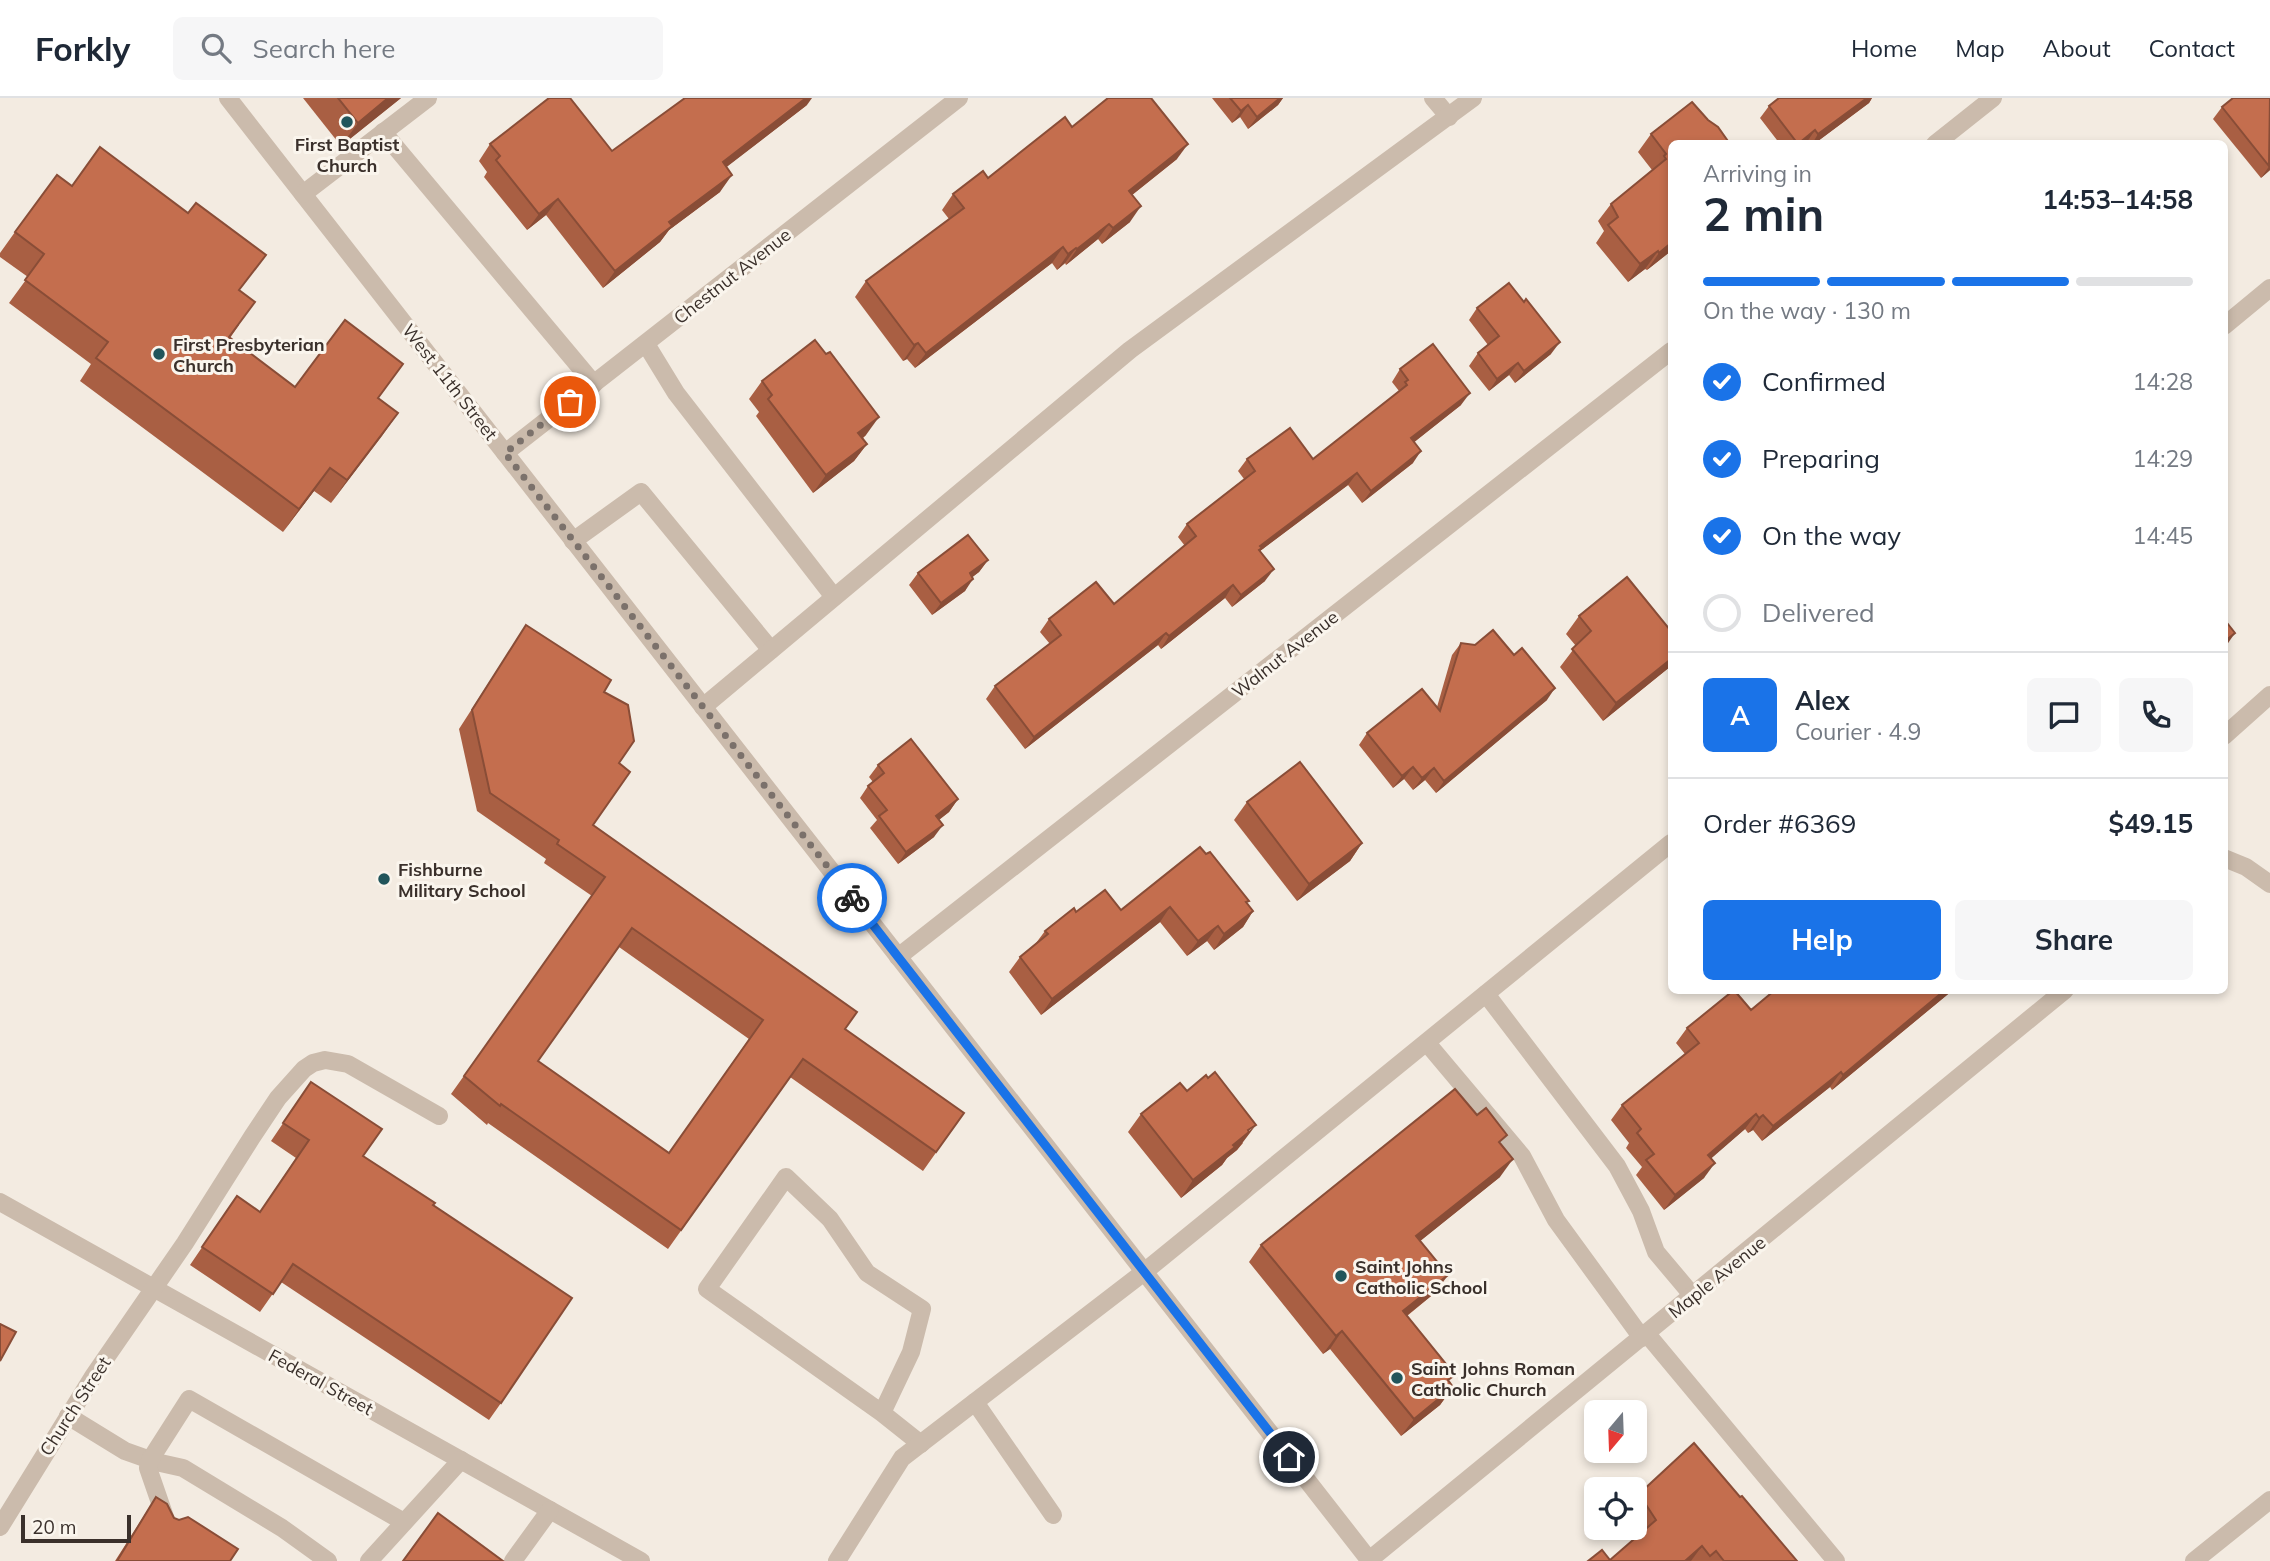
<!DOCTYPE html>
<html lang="en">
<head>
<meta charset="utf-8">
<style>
	:root { --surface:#fff; --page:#f6f6f7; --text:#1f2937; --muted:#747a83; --line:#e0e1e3; --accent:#1a73e8 }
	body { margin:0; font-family:Mulish,sans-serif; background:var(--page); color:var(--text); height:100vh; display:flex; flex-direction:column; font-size:26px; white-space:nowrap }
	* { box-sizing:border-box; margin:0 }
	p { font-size:23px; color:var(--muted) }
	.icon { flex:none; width:38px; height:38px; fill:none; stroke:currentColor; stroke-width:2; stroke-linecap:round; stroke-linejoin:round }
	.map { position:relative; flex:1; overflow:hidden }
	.side { position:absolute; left:1668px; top:42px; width:560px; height:854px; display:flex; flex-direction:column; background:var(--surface); border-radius:10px; box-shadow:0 4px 10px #0003 }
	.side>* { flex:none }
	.needle { width:46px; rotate:199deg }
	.controls { position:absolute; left:1584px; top:1302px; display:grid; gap:14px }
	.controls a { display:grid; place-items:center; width:63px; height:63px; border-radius:10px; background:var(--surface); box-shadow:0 4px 10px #0003; font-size:35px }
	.scale { position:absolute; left:21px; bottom:18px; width:110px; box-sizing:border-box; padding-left:7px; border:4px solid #3a302b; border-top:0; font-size:19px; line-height:24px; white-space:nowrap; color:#3a302b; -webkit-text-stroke:5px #faf5ed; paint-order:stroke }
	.pin { position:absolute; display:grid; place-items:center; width:60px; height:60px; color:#fff; margin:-30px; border:4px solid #fff; border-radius:50%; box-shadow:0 2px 7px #0007 }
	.courier { position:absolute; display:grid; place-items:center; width:70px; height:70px; margin:-35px; border:5px solid #1a73e8; border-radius:50%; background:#fff; color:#222; box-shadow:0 2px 9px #0007 }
	.headline em { font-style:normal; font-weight:700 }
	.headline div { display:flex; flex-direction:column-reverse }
	.headline { display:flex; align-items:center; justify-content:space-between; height:119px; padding:0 35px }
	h1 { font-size:46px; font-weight:700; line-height:52px }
	.bar { display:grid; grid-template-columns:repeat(4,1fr); gap:10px 7px; align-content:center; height:84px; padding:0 35px }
	.bar i { height:9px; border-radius:5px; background:var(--line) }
	.bar .selected { background:var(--accent) }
	.bar p { grid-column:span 4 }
	.line { display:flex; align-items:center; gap:18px; padding:0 35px; border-top:2px solid var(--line) }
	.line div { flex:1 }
	.round { display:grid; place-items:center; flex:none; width:74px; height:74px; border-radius:10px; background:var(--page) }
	ol { padding:0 35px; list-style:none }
	li { display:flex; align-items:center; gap:21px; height:77px }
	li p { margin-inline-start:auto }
	li .icon { padding:7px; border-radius:50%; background:var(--accent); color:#fff; stroke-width:4 }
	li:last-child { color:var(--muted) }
	li i { width:38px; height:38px; border:4px solid var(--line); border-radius:50% }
	.button { display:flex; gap:14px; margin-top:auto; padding:14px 35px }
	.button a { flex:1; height:80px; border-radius:10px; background:var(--accent); color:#fff; font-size:28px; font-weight:700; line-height:80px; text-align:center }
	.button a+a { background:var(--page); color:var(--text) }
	header { display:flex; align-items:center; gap:42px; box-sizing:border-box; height:98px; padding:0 35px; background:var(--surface); border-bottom:2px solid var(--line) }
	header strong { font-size:33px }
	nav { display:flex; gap:38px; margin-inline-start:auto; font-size:24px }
	.search { width:490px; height:63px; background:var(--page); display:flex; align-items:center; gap:18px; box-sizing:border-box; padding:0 24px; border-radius:10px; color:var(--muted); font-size:26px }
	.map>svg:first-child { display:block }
</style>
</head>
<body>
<header>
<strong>Forkly</strong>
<div class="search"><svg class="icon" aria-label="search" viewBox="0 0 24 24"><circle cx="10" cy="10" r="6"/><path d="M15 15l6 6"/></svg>Search here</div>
<nav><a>Home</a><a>Map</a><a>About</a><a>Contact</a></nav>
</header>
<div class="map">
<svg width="2270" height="1463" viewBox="0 0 2270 1463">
	<rect width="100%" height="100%" fill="#f3ebe1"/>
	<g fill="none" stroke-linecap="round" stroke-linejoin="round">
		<g stroke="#cbbbac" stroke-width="18">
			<path d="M228,0L1370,1463"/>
			<path d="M1433,0L1449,19"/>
			<path d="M383,34L594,286"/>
			<path d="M1935,46L1993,0"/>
			<path d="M303,96L428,0"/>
			<path d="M2224,228L2270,190"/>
			<path d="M646,246L676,295L834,499"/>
			<path d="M505,355L959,0"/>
			<path d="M573,443L641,394L771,552"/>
			<path d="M703,609L1130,252L1473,0"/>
			<path d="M2224,638L2270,597"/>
			<path d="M2224,760L2246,769L2270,786"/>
			<path d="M898,859L1671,253"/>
			<path d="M1486,896L1617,1068L1641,1113L1656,1154L1693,1198"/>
			<path d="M1427,945L1522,1058L1556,1122L1642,1240"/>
			<path d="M0,1104L641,1463"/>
			<path d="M1647,1236L1836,1463"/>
			<path d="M975,1304L1053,1417"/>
			<path d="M882,1315L911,1254L922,1211L867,1175L830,1121L786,1079L707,1191L882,1315L921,1346"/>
			<path d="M68,1318L125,1353L156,1364L183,1370L282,1430L328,1463"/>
			<path d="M166,1422L148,1370L150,1362L189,1301L404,1424"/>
			<path d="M0,1429L94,1277L185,1145L252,1039L278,1000L304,971L313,965L325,962L348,966L439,1018"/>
			<path d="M369,1463L461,1362"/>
			<path d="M513,1463L550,1412"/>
			<path d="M837,1463L902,1360L1144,1174L1671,745"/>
			<path d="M1368,1463L2065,892"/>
			<path d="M2194,1463L2270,1402"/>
		</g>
	</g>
	<g fill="#a95f43" fill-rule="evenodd">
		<path d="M303,0H401L341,48Z"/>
		<path d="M1212,0H1283L1278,7L1248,31L1240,19L1232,25Z"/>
		<path d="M1779,0H1872L1869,5L1814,46H1807V44L1805,46H1780L1760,20L1769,8Z"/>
		<path d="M2270,0V72L2261,80L2213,21L2222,9Z"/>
		<path d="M1692,4L1671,153L1647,172L1645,171L1628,184L1596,145L1604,133L1598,123L1611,106L1652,72L1638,54L1651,36Z"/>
		<path d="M807,7L726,69L720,94L669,132L660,144L603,190L546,117L527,132L484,79L487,74L479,63L490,46L612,53Z"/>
		<path d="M1072,29L1177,61L1132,97L1130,124L1102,146L1098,141L1066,167L1065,165L1057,172L1052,165L915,270L907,261L903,263L855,199L866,183L949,121L942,112L953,96L988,80Z"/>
		<path d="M72,88L240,193L239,227L230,240L295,289L378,300L398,315L331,405L314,393L283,434L80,283L91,266L9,205L28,179L0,159V155L15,134Z"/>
		<path d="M1477,210L1551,256L1515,285L1509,277L1489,293L1469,268L1478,255L1488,247L1469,222Z"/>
		<path d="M1400,271L1461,307L1414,344L1413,365L1362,405L1348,387L1260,453L1265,483L1232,509L1225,500L1161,551L1158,547L1025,651L986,601L995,588L1050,546L1040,534L1049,521L1114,506L1185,448L1178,439L1187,426L1244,381L1238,373L1247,361H1313L1399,293L1392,284Z"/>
		<path d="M762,283L866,337L863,340L867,346L854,363L813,395L756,318L759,314L749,301Z"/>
		<path d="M988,462L979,474L972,479L965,493L932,517L909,487L918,475Z"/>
		<path d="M1579,518L1671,533V568L1603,623L1560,569L1576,548L1566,536Z"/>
		<path d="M526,527L604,594L619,665L593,727L845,931L964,1015L923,1073L790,979L668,1151L488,1025L487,1027L451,996L592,798L544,765L546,761L477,713L459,631ZM619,849L749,941L669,1055L538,963Z"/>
		<path d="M1461,545L1547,602L1436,695L1425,682L1413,692L1404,681L1393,690L1359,647L1367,635L1437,609L1452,557Z"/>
		<path d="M878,667L958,701L949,714L939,722L934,739L898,766L870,730L877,722L860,700L868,688L873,684L869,679Z"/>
		<path d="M1247,704L1362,745L1350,763L1297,803L1234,722Z"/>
		<path d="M1247,805L1253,813L1243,829L1214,852L1207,843L1187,858L1160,824L1041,917L1009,874L1020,859L1036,845L1045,833L1076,814Z"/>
		<path d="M1775,892H1953L1832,992L1830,989L1762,1043L1753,1032L1748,1035L1745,1031L1711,1060L1704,1080L1664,1112L1636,1077L1642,1069L1626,1050L1629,1045L1611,1022L1622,1007L1685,956L1676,945L1687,930L1751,912Z"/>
		<path d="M311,984L363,1058L433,1107L501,1305L489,1322L281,1184L260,1214L190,1167L237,1098L260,1114L296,1060L271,1043Z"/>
		<path d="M1187,993L1243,1045L1237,1052L1227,1060L1222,1067L1181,1100L1128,1034L1141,1016Z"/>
		<path d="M1501,1046L1500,1079L1420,1143L1436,1194L1407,1218L1453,1289L1440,1307L1401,1338L1330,1251L1323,1256L1249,1164L1261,1147Z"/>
		<path d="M1639,1396L1740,1399L1797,1463H1588L1610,1462L1641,1435L1634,1426V1402Z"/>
		<path d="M156,1399L174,1420L230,1463H115Z"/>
	</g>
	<g fill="#894d37">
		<path d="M388,0H401L341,48L358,25Z"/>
		<path d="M806,0H812L807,7L711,81L723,64Z"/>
		<path d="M1280,0H1283L1278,7L1248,31L1257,19Z"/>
		<path d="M1867,0H1872L1869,5L1814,46H1812L1818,36Z"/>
		<path d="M1248,7L1240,19L1232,25L1241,13Z"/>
		<path d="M1815,32L1807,44L1805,46H1798Z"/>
		<path d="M1188,46L1177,61L1117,109L1129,93Z"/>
		<path d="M2270,67V72L2261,80Z"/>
		<path d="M732,77L720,94L669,132L660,144L603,190L615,173L669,124Z"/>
		<path d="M558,101L546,117L527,132L539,116Z"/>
		<path d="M1141,108L1130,124L1102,146L1113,130Z"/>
		<path d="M1109,126L1098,141L1066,167L1077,151Z"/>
		<path d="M1671,145V153L1647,172L1659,155Z"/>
		<path d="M1063,149L1052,165L915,270L926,255Z"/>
		<path d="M1076,150L1065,165L1057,172L1068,156Z"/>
		<path d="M1658,153L1645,171L1628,184L1640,166Z"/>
		<path d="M1560,244L1551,256L1515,285L1524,273Z"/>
		<path d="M918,245L907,261L903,263L914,247Z"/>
		<path d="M1518,265L1509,277L1489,293L1497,281Z"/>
		<path d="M1470,295L1461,307L1403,353L1411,340Z"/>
		<path d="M398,315L382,338L331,405L347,382Z"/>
		<path d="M879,319L866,337L846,353L858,335Z"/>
		<path d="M867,346L854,363L813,395L826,377Z"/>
		<path d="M1421,353L1413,365L1362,405L1371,393Z"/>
		<path d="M330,370L314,393L283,434L299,411Z"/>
		<path d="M1357,375L1348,387L1260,453V448Z"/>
		<path d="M988,462L979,474L961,488L970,475Z"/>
		<path d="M1274,471L1265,483L1232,509L1241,497Z"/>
		<path d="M973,481L965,493L932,517L941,505Z"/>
		<path d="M1233,487L1225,500L1161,551L1169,538Z"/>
		<path d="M1166,535L1158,547L1025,651L1034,639Z"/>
		<path d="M2235,535L2224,551V544Z"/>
		<path d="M1671,561V568L1603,623L1616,605Z"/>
		<path d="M1555,590L1547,602L1436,695L1444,683Z"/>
		<path d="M1413,669L1404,681L1393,690L1402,678Z"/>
		<path d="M1434,670L1425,682L1413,692L1422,680Z"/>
		<path d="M958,701L949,714L928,730L936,718Z"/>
		<path d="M943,727L934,739L898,766L906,754Z"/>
		<path d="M1362,745L1350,763L1297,803L1309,786Z"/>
		<path d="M1170,809L1160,824L1041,917L1052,901Z"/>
		<path d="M1253,813L1243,829L1214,852L1224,836Z"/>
		<path d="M1218,828L1207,843L1187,858L1198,843Z"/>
		<path d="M1945,892H1953L1832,992L1843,977Z"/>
		<path d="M1841,974L1830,989L1762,1043L1773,1028Z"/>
		<path d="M1756,1016L1745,1031L1698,1072L1708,1057Z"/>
		<path d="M1763,1017L1753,1032L1748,1035L1759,1020Z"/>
		<path d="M1256,1027L1237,1052L1227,1060L1222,1067L1181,1100L1193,1082Z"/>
		<path d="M1513,1061L1500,1079L1404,1156L1416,1138Z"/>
		<path d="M1715,1065L1704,1080L1664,1112L1675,1097Z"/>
		<path d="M1448,1177L1436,1194L1390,1231L1403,1213Z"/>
		<path d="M1342,1233L1330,1251L1323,1256L1336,1238Z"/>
		<path d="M1453,1289L1440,1307L1401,1338L1414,1321Z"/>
		<path d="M1702,1448L1691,1463H1685Z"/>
	</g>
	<g fill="#c46e4e" stroke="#894d37" stroke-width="2" fill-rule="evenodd">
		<path d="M338,0H388L358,25Z"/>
		<path d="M549,0H570L612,53L685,0H806L723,64L732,77L669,124L672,128L615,173L558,101L539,116L496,62L500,58L490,46Z"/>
		<path d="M1108,0H1151L1188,46L1129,93L1141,108L1113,130L1109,126L1077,151L1076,150L1068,156L1063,149L926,255L918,245L914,247L866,183L964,110L953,96L983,73L988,80L1065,19L1072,29Z"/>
		<path d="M1230,0H1280L1257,19L1248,7L1241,13Z"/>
		<path d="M1779,0H1867L1818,36L1815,32L1798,46L1769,8Z"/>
		<path d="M2233,0H2270L2269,68L2222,9Z"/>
		<path d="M1692,4L1708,22L1718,29L1730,46H1671V145L1659,155L1658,153L1640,166L1608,127L1618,119L1611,106L1666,61L1664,58L1666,56L1651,36Z"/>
		<path d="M100,49L188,115L196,105L266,157L239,192L255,204L229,239L295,289L345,222L403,266L378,300L398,315L347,382L330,370L299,411L96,260L108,244L25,182L44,156L15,134L57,77L72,88Z"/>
		<path d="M1509,185L1524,204L1526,201L1560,244L1524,273L1518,265L1497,281L1478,255L1499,238L1477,210Z"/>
		<path d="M815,242L826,256L830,254L879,319L858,335L867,346L826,377L768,301L772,297L762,283Z"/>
		<path d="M1433,246L1470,295L1411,340L1421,353L1371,393L1357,375L1260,448L1262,450L1259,452L1274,471L1241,497L1233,487L1169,538L1166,535L1034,639L995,588L1061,537L1049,521L1096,484L1114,506L1196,438L1187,426L1255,373L1247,361L1290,330L1313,361L1407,287L1405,284L1408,282L1400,271Z"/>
		<path d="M968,437L988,462L970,475L973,481L941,505L918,475Z"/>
		<path d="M1627,479L1671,533V561L1616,605L1572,551L1591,533L1579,518Z"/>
		<path d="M2224,521L2235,535L2224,544Z"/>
		<path d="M526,527L611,582L604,594L628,607L634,643L619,665L630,674L593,727L857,914L845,931L964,1015L936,1054L803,961L681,1132L501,1006L500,1008L464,978L605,779L557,746L559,742L490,695L472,612ZM632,830L763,922L669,1055L538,963Z"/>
		<path d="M1493,532L1514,557L1522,550L1555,590L1444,683L1434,670L1422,680L1413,669L1402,678L1367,635L1422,591L1440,613L1461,545L1475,547Z"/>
		<path d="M911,641L958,701L936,718L943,727L906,754L879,718L887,712L868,688L884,675L878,667Z"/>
		<path d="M1300,664L1362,745L1309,786L1247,704Z"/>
		<path d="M1200,749L1206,756L1210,754L1249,803L1246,804L1253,813L1224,836L1218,828L1198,843L1170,809L1052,901L1020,859L1048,836L1045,833L1074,810L1076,814L1105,792L1121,812Z"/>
		<path d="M1734,892L1751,912L1775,892H1945L1843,977L1841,974L1773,1028L1763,1017L1759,1020L1756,1016L1708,1057L1715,1065L1675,1097L1646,1062L1654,1056L1637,1035L1641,1031L1622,1007L1699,945L1687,930Z"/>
		<path d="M1215,974L1256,1027L1248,1032L1249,1034L1233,1047L1235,1049L1193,1082L1141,1016L1180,985L1187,993L1206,977L1208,980Z"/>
		<path d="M311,984L382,1031L363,1058L435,1105L433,1107L572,1200L501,1305L293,1166L273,1196L202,1149L237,1098L260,1114L309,1042L283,1025Z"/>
		<path d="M1455,991L1477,1017L1486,1010L1507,1037L1499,1044L1513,1061L1416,1138L1448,1177L1403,1213L1455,1277L1448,1282L1453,1289L1414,1321L1342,1233L1336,1238L1261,1147Z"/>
		<path d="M0,1226L16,1234L0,1263Z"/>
		<path d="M1694,1345L1740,1399L1742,1398L1797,1463H1724L1716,1453L1710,1458L1702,1448L1685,1463H1588L1602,1452L1610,1462L1656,1422L1639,1396Z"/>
		<path d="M156,1399L167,1406L174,1420L179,1422L188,1419L238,1451L230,1463H117Z"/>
		<path d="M438,1415L503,1463H403Z"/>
	</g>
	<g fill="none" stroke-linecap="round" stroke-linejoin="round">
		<path stroke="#7b716b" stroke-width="7" stroke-dasharray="0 12.6" d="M570,304L505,355L852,800"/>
		<path stroke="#1a73e8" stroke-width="9" d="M852,800L1289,1359"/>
	</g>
	<g fill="#21555b" stroke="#faf5ed" stroke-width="2.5">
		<circle cx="347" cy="24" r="7"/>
		<circle cx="159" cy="256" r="7"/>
		<circle cx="384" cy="781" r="7"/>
		<circle cx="1341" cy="1178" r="7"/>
		<circle cx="1397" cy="1280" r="7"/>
	</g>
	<g text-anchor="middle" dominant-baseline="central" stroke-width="6" stroke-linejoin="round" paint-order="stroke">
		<g font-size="18" font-weight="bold" fill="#3a302b" stroke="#faf5ed" text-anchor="start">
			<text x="347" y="46" text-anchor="middle">First Baptist<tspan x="347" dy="21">Church</tspan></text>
			<text x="173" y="246">First Presbyterian<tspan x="173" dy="21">Church</tspan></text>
			<text x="398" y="771">Fishburne<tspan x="398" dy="21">Military School</tspan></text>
			<text x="1355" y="1168">Saint Johns<tspan x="1355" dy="21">Catholic School</tspan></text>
			<text x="1411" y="1270">Saint Johns Roman<tspan x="1411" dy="21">Catholic Church</tspan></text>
		</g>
		<g font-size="18" fill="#3a302b" stroke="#faf5ed">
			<text transform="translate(732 178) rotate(-38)">Chestnut Avenue</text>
			<text transform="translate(450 284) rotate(52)">West 11th Street</text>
			<text transform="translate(1285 556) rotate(-38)">Walnut Avenue</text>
			<text transform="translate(1717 1179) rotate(-39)">Maple Avenue</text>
			<text transform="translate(321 1284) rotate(29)">Federal Street</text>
			<text transform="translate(75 1308) rotate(-57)">Church Street</text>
		</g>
	</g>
</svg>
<div class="controls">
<a><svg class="needle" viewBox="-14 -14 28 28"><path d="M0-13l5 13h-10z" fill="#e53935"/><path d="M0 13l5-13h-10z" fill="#747a83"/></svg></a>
<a><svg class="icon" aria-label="locate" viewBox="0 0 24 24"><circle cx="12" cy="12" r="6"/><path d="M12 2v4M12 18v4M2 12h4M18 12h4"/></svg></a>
</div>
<div class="scale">20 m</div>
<div class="pin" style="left:570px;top:304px;background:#ea580c"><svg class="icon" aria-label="bag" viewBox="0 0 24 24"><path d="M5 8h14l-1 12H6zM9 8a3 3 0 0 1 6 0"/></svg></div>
<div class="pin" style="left:1289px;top:1359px;background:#1f2937"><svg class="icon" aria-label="home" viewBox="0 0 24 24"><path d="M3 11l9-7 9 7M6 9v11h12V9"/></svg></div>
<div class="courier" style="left:852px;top:800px"><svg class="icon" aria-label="bike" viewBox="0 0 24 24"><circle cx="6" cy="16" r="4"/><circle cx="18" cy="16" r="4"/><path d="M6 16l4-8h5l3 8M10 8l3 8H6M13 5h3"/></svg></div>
<section class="side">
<div class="headline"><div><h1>2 min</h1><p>Arriving in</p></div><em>14:53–14:58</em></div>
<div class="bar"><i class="selected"></i><i class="selected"></i><i class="selected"></i><i></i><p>On the way · 130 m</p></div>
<ol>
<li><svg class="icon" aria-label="check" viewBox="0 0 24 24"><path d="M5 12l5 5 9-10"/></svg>Confirmed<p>14:28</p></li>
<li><svg class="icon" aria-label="check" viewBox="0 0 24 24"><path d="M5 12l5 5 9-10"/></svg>Preparing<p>14:29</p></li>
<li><svg class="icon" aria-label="check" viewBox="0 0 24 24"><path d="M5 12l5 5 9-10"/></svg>On the way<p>14:45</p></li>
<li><i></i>Delivered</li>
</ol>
<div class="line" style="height:126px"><b class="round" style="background:var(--accent);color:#fff">A</b><div><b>Alex</b><p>Courier · 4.9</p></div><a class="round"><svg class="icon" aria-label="chat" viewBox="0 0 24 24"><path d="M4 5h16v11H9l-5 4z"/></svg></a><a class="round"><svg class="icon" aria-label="phone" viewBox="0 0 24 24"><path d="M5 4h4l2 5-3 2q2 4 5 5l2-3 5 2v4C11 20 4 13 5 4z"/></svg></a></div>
<div class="line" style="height:91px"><div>Order #6369</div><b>$49.15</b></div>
<div class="button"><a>Help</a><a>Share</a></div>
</section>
</div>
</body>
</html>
